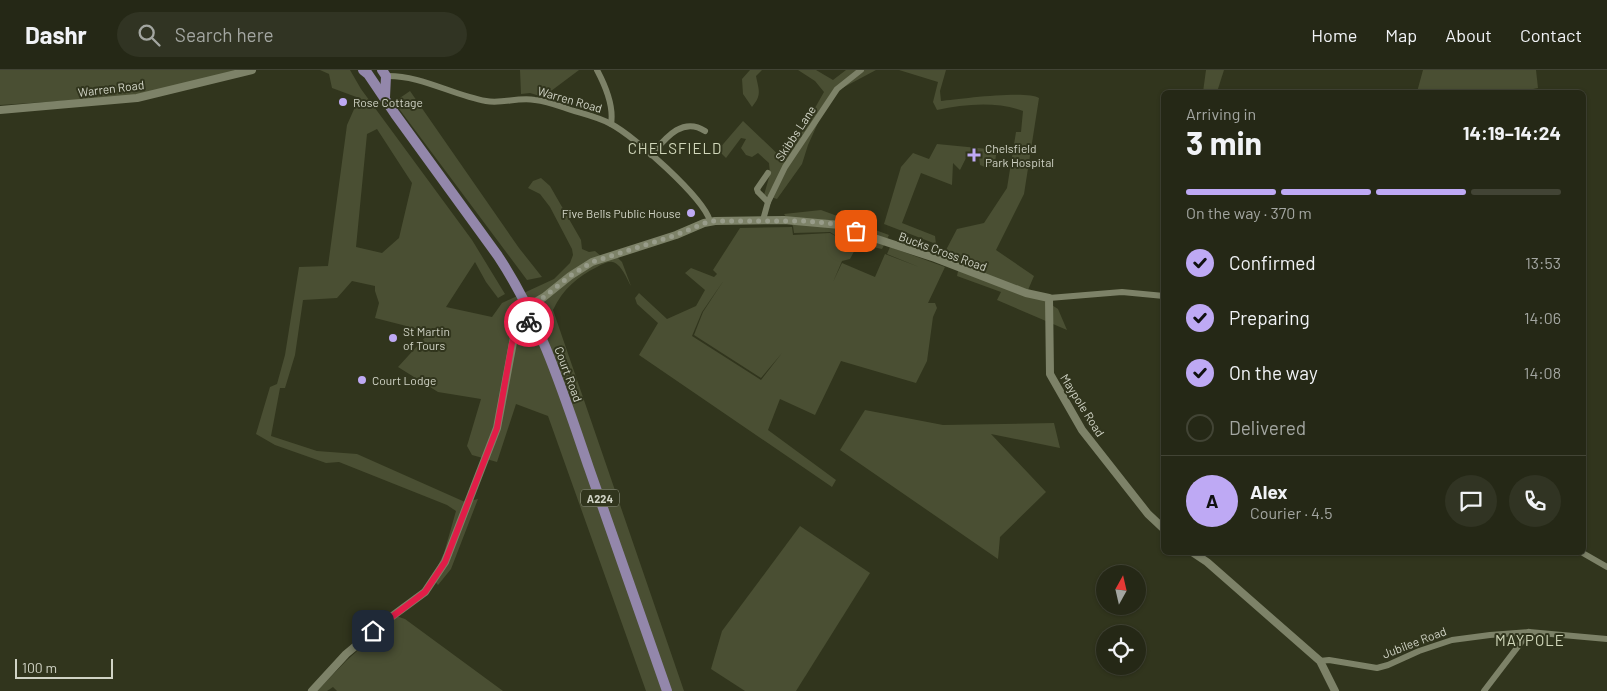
<!DOCTYPE html>
<html lang="en">
<head>
<meta charset="utf-8">
<style>
	:root { --surface:#252816; --page:#313423; --text:#f1f3f6; --muted:#a3a6a1; --line:#424435; --accent:#bea9f4 }
	body { margin:0; font-family:Barlow,sans-serif; background:var(--page); color:var(--text); height:100vh; display:flex; flex-direction:column; font-size:19px; white-space:nowrap }
	* { box-sizing:border-box; margin:0 }
	p { font-size:16px; color:var(--muted) }
	.icon { flex:none; width:28px; height:28px; fill:none; stroke:currentColor; stroke-width:2; stroke-linecap:round; stroke-linejoin:round }
	.map { position:relative; flex:1; overflow:hidden }
	.details { position:absolute; left:1161px; top:20px; width:425px; height:465px; display:flex; flex-direction:column; background:var(--surface); border-radius:8px; box-shadow:0 1px 4px #0004,0 0 0 1px var(--line) }
	.details>* { flex:none }
	.needle { width:32px; rotate:8deg }
	.fabs { position:absolute; left:1096px; top:495px; display:grid; gap:10px }
	.fabs a { display:grid; place-items:center; width:50px; height:50px; border-radius:50%; background:var(--surface); box-shadow:0 1px 4px #0004,0 0 0 1px var(--line); font-size:25px }
	.scale { position:absolute; left:15px; bottom:12px; width:98px; box-sizing:border-box; padding-left:5px; border:2px solid #d0d3c5; border-top:0; font-size:14px; line-height:18px; white-space:nowrap; color:#d0d3c5; -webkit-text-stroke:4px #31351d; paint-order:stroke }
	.pin { position:absolute; display:grid; place-items:center; width:42px; height:42px; color:#fff; margin:-21px; border-radius:10px; box-shadow:0 2px 8px #0006 }
	.courier { position:absolute; display:grid; place-items:center; width:50px; height:50px; margin:-25px; border:4px solid #e11d48; border-radius:50%; background:#fff; color:#222; box-shadow:0 1px 6px #0007 }
	.head em { font-style:normal; font-weight:700 }
	.head div { display:flex; flex-direction:column-reverse }
	.head { display:flex; align-items:center; justify-content:space-between; height:85px; padding:0 25px }
	h1 { font-size:32px; font-weight:700; line-height:38px }
	.bar { display:grid; grid-template-columns:repeat(4,1fr); gap:8px 5px; align-content:center; height:60px; padding:0 25px }
	.bar i { height:6px; border-radius:4px; background:var(--line) }
	.bar .active { background:var(--accent) }
	.bar p { grid-column:span 4 }
	.line { display:flex; align-items:center; gap:12px; padding:0 25px; border-top:1px solid var(--line) }
	.line div { flex:1 }
	.round { display:grid; place-items:center; flex:none; width:52px; height:52px; border-radius:26px; background:var(--page) }
	ol { padding:0 25px; list-style:none }
	li { display:flex; align-items:center; gap:15px; height:55px }
	li p { margin-inline-start:auto }
	li .icon { padding:5px; border-radius:50%; background:var(--accent); color:#111; stroke-width:4 }
	li:last-child { color:var(--muted) }
	li i { width:28px; height:28px; border:2px solid var(--line); border-radius:50% }
	header { display:flex; align-items:center; gap:30px; box-sizing:border-box; height:70px; padding:0 25px; background:var(--surface); border-bottom:1px solid var(--line) }
	header strong { font-size:24px }
	nav { display:flex; gap:28px; margin-inline-start:auto; font-size:18px }
	.search { width:350px; height:45px; background:var(--page); display:flex; align-items:center; gap:12px; box-sizing:border-box; padding:0 18px; border-radius:28px; color:var(--muted); font-size:19px }
	.map>svg:first-child { display:block }
</style>
</head>
<body>
<header>
<strong>Dashr</strong>
<div class="search"><svg class="icon" aria-label="search" viewBox="0 0 24 24"><circle cx="10" cy="10" r="6"/><path d="M15 15l6 6"/></svg>Search here</div>
<nav><a>Home</a><a>Map</a><a>About</a><a>Contact</a></nav>
</header>
<div class="map">
<svg width="1607" height="621" viewBox="0 0 1607 621">
	<rect width="100%" height="100%" fill="#31351d"/>
	<g fill="#4a4f33" fill-rule="evenodd">
		<path d="M0,0H241L138,26L0,35Z"/>
		<path d="M320,0H350L361,19L472,170L505,224L498,228L486,212L475,192L446,237L492,247L502,233L554,209L570,193L573,185L572,179L550,137L540,124L528,118L533,111L541,108L550,116L581,170L582,179L589,182L595,181L602,187L616,186L622,192L631,216C627,209 621,193 612,192C608,191 601,195 597,197C577,207 563,219 553,240L684,621H646L548,346L516,334L497,392L472,385L467,376L481,329L438,322L398,297L430,262L375,248L379,233L375,221V216L352,211L337,228L303,230L295,285L285,318H280L271,366L317,381L357,384L465,432L478,429L451,499L438,515L432,508L444,483L456,441L447,435L339,392L326,393L275,375L256,364L270,317L277,314L285,285L299,197L328,196L347,55L359,28L332,18L329,4ZM377,59L412,113L399,168L382,183L356,177L367,64Z"/>
		<path d="M520,0H579L543,27L530,23L521,24Z"/>
		<path d="M750,0H762L756,6C759,21 762,25 752,37L743,24L742,9Z"/>
		<path d="M798,0H816L833,10L846,0H876L831,24L808,75L802,94L777,129L764,125L770,104L769,93L758,83L752,87L746,85L741,78L746,69L741,68L726,88L718,80L743,51L785,91L824,22L815,11Z"/>
		<path d="M899,0H946L940,21L941,31C958,29 1028,20 1039,28L1024,124L996,180L1034,206L1028,220L1058,239L1067,260L997,230L1001,222L957,206L959,196L946,180L957,159L984,153L1007,118L1016,62H1021L1023,41C996,31 965,34 937,40L933,32L938,12Z"/>
		<path d="M1206,0H1224L1217,22H1203Z"/>
		<path d="M1423,0H1536L1538,18L1520,22H1417Z"/>
		<path d="M410,21L519,178L542,207L527,210L394,32Z"/>
		<path d="M937,74L988,79L996,85L995,93L987,98L980,95L979,87L966,88L960,100L953,93L952,115L921,103L902,153L935,166L936,174L884,154L901,97L913,83L929,89Z"/>
		<path d="M821,140L889,165L882,179L858,174L850,189L842,191L833,212L842,193L875,207L885,184L919,197L887,184L890,177L945,197L928,233H935L937,238L933,247L927,291L916,313L841,291L815,345L780,329L768,360L836,410L832,417L639,285L658,253L637,234L635,228L639,223L667,249L696,236L705,220L685,203L691,198L714,207L717,204L713,200L740,158L792,157L793,165L830,163L841,169L830,162L794,163L793,156L784,144ZM724,210L703,242L694,265L761,308L782,283L761,310L692,266L702,242Z"/>
		<path d="M865,340L943,355L1054,353L1060,378L991,364L1046,422L1000,467L998,489L840,380Z"/>
		<path d="M800,456L870,503L796,621H745L711,599L722,561Z"/>
		<path d="M396,546L405,549L503,621H337L333,617L327,621H317L346,591Z"/>
	</g>
	<g fill="none" stroke-linecap="round" stroke-linejoin="round">
		<g stroke="#7d8268" stroke-width="6">
			<path d="M597,0C605,15 614,37 611,54"/>
			<path d="M386,6C421,5 452,25 486,31C502,34 518,27 535,30C547,31 559,36 571,40C584,44 598,47 611,54C634,66 703,127 710,151"/>
			<path d="M651,85C665,69 682,46 705,61"/>
			<path d="M768,103L757,119L758,122L768,132"/>
			<path d="M763,150L768,132L785,97L837,19L861,0"/>
			<path d="M1049,228L1122,222L1164,226"/>
			<path d="M1581,482L1607,497"/>
			<path d="M1320,591L1329,590L1377,598L1388,595L1419,581L1452,570L1490,565L1529,562L1607,569"/>
			<path d="M1484,621L1529,562"/>
		</g>
		<g stroke="#7d8268" stroke-width="8">
			<path d="M0,40L137,28L252,0"/>
			<path d="M527,237L544,227L570,206L592,192L676,165L704,153L715,151L784,150L840,155L871,167L935,188L1026,223L1049,228L1050,304L1082,360L1148,444L1164,459"/>
			<path d="M1192,482L1207,492L1320,591L1335,621"/>
			<path d="M312,621L346,584L387,550L425,522L445,492L497,358L514,267L522,257L533,250"/>
		</g>
		<g stroke="#9387ab" stroke-width="10">
			<path d="M363,0L368,4L395,44L498,186C541,251 564,325 589,398C615,472 641,547 667,621"/>
			<path d="M382,0L386,6L385,27"/>
		</g>
	</g>
	<g fill="none" stroke-linecap="round" stroke-linejoin="round">
		<path stroke="#989c8a" stroke-width="5" stroke-dasharray="0 9" d="M529,252L533,250L528,238L544,227L570,206L592,192L676,165L710,151H805L836,154L856,161"/>
		<path stroke="#e11d48" stroke-width="6" d="M373,561L425,522L445,492L497,358L512,273L516,263L529,252"/>
	</g>
	<g fill="#bea9f4" stroke="#31351d" stroke-width="2">
		<circle cx="343" cy="32" r="5"/>
		<path d="M971.5 77.5h5v5h5v5h-5v5h-5v-5h-5v-5h5z"/>
		<circle cx="691" cy="143" r="5"/>
		<circle cx="393" cy="268" r="5"/>
		<circle cx="362" cy="310" r="5"/>
	</g>
	<g text-anchor="middle" dominant-baseline="central" stroke-width="4" stroke-linejoin="round" paint-order="stroke">
		<rect fill="#31351d" stroke="#a0a493" stroke-width="1" x="581" y="419.5" width="38" height="17" rx="4"/>
		<g font-size="11" font-weight="bold" fill="#d0d3c5">
			<text x="600" y="428">A224</text>
		</g>
		<g font-size="12" fill="#d0d3c5" stroke="#31351d">
			<text transform="translate(111 18) rotate(-7)">Warren Road</text>
			<text transform="translate(570 29) rotate(16)">Warren Road</text>
			<text transform="translate(795 63) rotate(-57)">Skibbs Lane</text>
			<text transform="translate(943 181) rotate(20)">Bucks Cross Road</text>
			<text transform="translate(569 304) rotate(70)">Court Road</text>
			<text transform="translate(1083 335) rotate(58)">Maypole Road</text>
			<text transform="translate(1414 572) rotate(-21)">Jubilee Road</text>
		</g>
		<g font-size="12" fill="#d0d3c5" stroke="#31351d" text-anchor="start">
			<text x="353" y="32">Rose Cottage</text>
			<text x="985" y="78">Chelsfield<tspan x="985" dy="14">Park Hospital</tspan></text>
			<text x="681" y="143" text-anchor="end">Five Bells Public House</text>
			<text x="403" y="261">St Martin<tspan x="403" dy="14">of Tours</tspan></text>
			<text x="372" y="310">Court Lodge</text>
		</g>
		<g font-size="15" letter-spacing="1" fill="#d2d8bb" stroke="#31351d">
			<text x="675" y="78">CHELSFIELD</text>
			<text x="1530" y="570">MAYPOLE</text>
		</g>
	</g>
</svg>
<div class="fabs">
<a><svg class="needle" viewBox="-14 -14 28 28"><path d="M0-13l5 13h-10z" fill="#e53935"/><path d="M0 13l5-13h-10z" fill="#a3a6a1"/></svg></a>
<a><svg class="icon" aria-label="locate" viewBox="0 0 24 24"><circle cx="12" cy="12" r="6"/><path d="M12 2v4M12 18v4M2 12h4M18 12h4"/></svg></a>
</div>
<div class="scale">100 m</div>
<div class="pin" style="left:856px;top:161px;background:#ea580c"><svg class="icon" aria-label="bag" viewBox="0 0 24 24"><path d="M5 8h14l-1 12H6zM9 8a3 3 0 0 1 6 0"/></svg></div>
<div class="pin" style="left:373px;top:561px;background:#1f2937"><svg class="icon" aria-label="home" viewBox="0 0 24 24"><path d="M3 11l9-7 9 7M6 9v11h12V9"/></svg></div>
<div class="courier" style="left:529px;top:252px"><svg class="icon" aria-label="bike" viewBox="0 0 24 24"><circle cx="6" cy="16" r="4"/><circle cx="18" cy="16" r="4"/><path d="M6 16l4-8h5l3 8M10 8l3 8H6M13 5h3"/></svg></div>
<section class="details">
<div class="head"><div><h1>3 min</h1><p>Arriving in</p></div><em>14:19–14:24</em></div>
<div class="bar"><i class="active"></i><i class="active"></i><i class="active"></i><i></i><p>On the way · 370 m</p></div>
<ol>
<li><svg class="icon" aria-label="check" viewBox="0 0 24 24"><path d="M5 12l5 5 9-10"/></svg>Confirmed<p>13:53</p></li>
<li><svg class="icon" aria-label="check" viewBox="0 0 24 24"><path d="M5 12l5 5 9-10"/></svg>Preparing<p>14:06</p></li>
<li><svg class="icon" aria-label="check" viewBox="0 0 24 24"><path d="M5 12l5 5 9-10"/></svg>On the way<p>14:08</p></li>
<li><i></i>Delivered</li>
</ol>
<div class="line" style="height:90px"><b class="round" style="background:var(--accent);color:#111">A</b><div><b>Alex</b><p>Courier · 4.5</p></div><a class="round"><svg class="icon" aria-label="chat" viewBox="0 0 24 24"><path d="M4 5h16v11H9l-5 4z"/></svg></a><a class="round"><svg class="icon" aria-label="phone" viewBox="0 0 24 24"><path d="M5 4h4l2 5-3 2q2 4 5 5l2-3 5 2v4C11 20 4 13 5 4z"/></svg></a></div>
</section>
</div>
</body>
</html>
